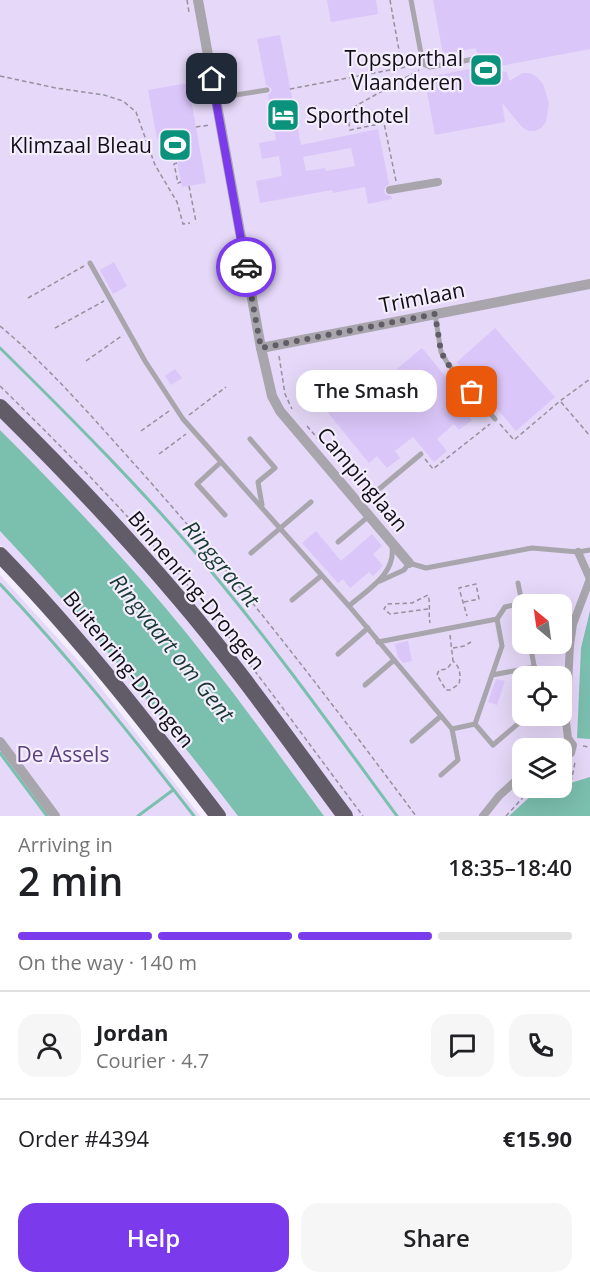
<!DOCTYPE html>
<html lang="en">
<head>
<meta charset="utf-8">
<style>
	:root { --surface:#fff; --page:#f6f6f6; --text:#202124; --muted:#757577; --line:#e0e0e0; --accent:#7c3aed }
	body { margin:0; font-family:"Open Sans",sans-serif; background:var(--page); color:var(--text); height:100vh; display:flex; flex-direction:column; font-size:22px; white-space:nowrap }
	* { box-sizing:border-box; margin:0 }
	p { font-size:20px; color:var(--muted) }
	.icon { flex:none; width:33px; height:33px; fill:none; stroke:currentColor; stroke-width:2; stroke-linecap:round; stroke-linejoin:round }
	.map { position:relative; height:816px; overflow:hidden }
	.sheet { display:flex; flex-direction:column; background:var(--surface); flex:1 }
	.sheet>* { flex:none }
	.needle { width:39px; rotate:331deg }
	.tools { position:absolute; left:512px; top:594px; display:grid; gap:12px }
	.tools a { display:grid; place-items:center; width:60px; height:60px; border-radius:12px; background:var(--surface); box-shadow:0 6px 24px #0002; font-size:30px }
	.pin { position:absolute; display:grid; place-items:center; width:51px; height:51px; color:#fff; margin:-26px; border-radius:12px; box-shadow:0 3px 9px #0006 }
	.courier { position:absolute; display:grid; place-items:center; width:60px; height:60px; margin:-30px; border:4px solid #7c3aed; border-radius:50%; background:#fff; color:#222; box-shadow:0 2px 8px #0007 }
	.bubble { position:absolute; height:42px; border-radius:18px; background:var(--surface); box-shadow:0 6px 24px #0002; font-size:20px; font-weight:600; line-height:42px; text-align:center }
	.summary em { font-style:normal; font-weight:600 }
	.summary div { display:flex; flex-direction:column-reverse }
	.summary { display:flex; align-items:center; justify-content:space-between; height:102px; padding:0 18px }
	h1 { font-size:39px; font-weight:600; line-height:45px }
	.bar { display:grid; grid-template-columns:repeat(4,1fr); gap:9px 6px; align-content:center; height:72px; padding:0 18px }
	.bar i { height:8px; border-radius:4px; background:var(--line) }
	.bar .on { background:var(--accent) }
	.bar p { grid-column:span 4 }
	.line { display:flex; align-items:center; gap:15px; padding:0 18px; border-top:2px solid var(--line) }
	.line div { flex:1 }
	.round { display:grid; place-items:center; flex:none; width:63px; height:63px; border-radius:18px; background:var(--page) }
	.button { display:flex; gap:12px; margin-top:auto; padding:12px 18px }
	.button a { flex:1; height:69px; border-radius:18px; background:var(--accent); color:#fff; font-size:24px; font-weight:600; line-height:69px; text-align:center }
	.button a+a { background:var(--page); color:var(--text) }
	.map>svg:first-child { display:block }
</style>
</head>
<body>
<div class="map">
<svg width="590" height="816" viewBox="0 0 590 816">
	<rect width="100%" height="100%" fill="#f3edfd"/>
	<g fill="#e5d8f8" fill-rule="evenodd">
		<path d="M0,0H590V816H324C272,746 221,673 164,606C112,545 57,487 0,430ZM522,604H561V644H522ZM522,676H561V716H522ZM522,748H561V788H522Z"/>
		<path d="M0,531C85,621 163,718 238,816H227C155,723 81,630 0,545Z"/>
		<path d="M0,575L91,675L200,816H0Z"/>
	</g>
	<g fill="#7bbfae">
		<path d="M0,430C57,487 112,545 164,606C221,673 272,746 324,816H238C163,718 85,621 0,531Z"/>
		<path d="M590,611V739L577,738L581,648Z"/>
		<path d="M590,777V816H509L535,792L561,788V786Z"/>
	</g>
	<g fill="none" stroke-linecap="round" stroke-linejoin="round">
		<g stroke="#7bbfae" stroke-width="3">
			<path d="M0,348C72,419 145,492 210,570C276,649 336,733 397,816"/>
			<path d="M0,584C69,657 132,736 194,816"/>
			<path d="M0,753L47,816"/>
			<path d="M138,816L173,790"/>
		</g>
	</g>
	<g fill="#dbc6f9" fill-rule="evenodd">
		<path d="M327,0H376L378,14L331,22Z"/>
		<path d="M433,0H590V49L485,69L507,72L509,81L523,73H530L537,77L543,84L549,103L546,122L541,128L535,131H529L522,127L502,103L505,122L435,135L427,92L436,90L433,76L480,67L479,63L484,61L485,58L482,54H477L476,48L443,54Z"/>
		<path d="M280,35L301,145L378,129L389,184L385,187L384,192L387,195L391,196L392,199L368,204L365,187L333,193L332,190L260,203L256,181L282,176L279,156L262,159L259,143L276,140L268,95L271,92L272,89L266,85L257,39ZM351,148L355,166L326,171L325,168L306,171L303,157Z"/>
		<path d="M188,83L206,183L182,187L172,136L157,139L148,90Z"/>
		<path d="M114,262L127,286L113,294L100,270Z"/>
		<path d="M495,328L555,397L516,431L457,362Z"/>
		<path d="M422,348L468,404L462,408L472,420L459,430L454,424L437,439L447,451L434,462L413,437L395,451L400,458L387,468L377,456L369,463L325,409L363,377L379,395L390,385L385,379Z"/>
		<path d="M175,369L182,378L171,385L165,376Z"/>
		<path d="M316,531L341,561L372,534L382,546L373,554L383,566L373,576L369,572L350,588L343,579L338,583L302,543Z"/>
		<path d="M408,641L412,661L403,663L398,657L395,644Z"/>
		<path d="M496,679L505,681L497,705L488,702Z"/>
	</g>
	<g fill="none" stroke-linecap="round" stroke-linejoin="round">
		<g stroke="#95919d" stroke-width="1.5" stroke-dasharray="4.5 3" stroke-linecap="butt">
			<path d="M187,0L189,12"/>
			<path d="M390,0L402,67"/>
			<path d="M0,76L56,88L104,95L123,101L136,112L155,165L177,202L183,224L190,223"/>
			<path d="M290,89L416,65"/>
			<path d="M196,127L210,125"/>
			<path d="M177,163L174,164L178,183L181,182"/>
			<path d="M396,181L384,123L350,130L347,111L419,70"/>
			<path d="M189,186L196,222"/>
			<path d="M28,298L84,266"/>
			<path d="M0,326C50,368 93,418 136,466C236,577 327,696 416,816"/>
			<path d="M55,328L104,301"/>
			<path d="M279,356L285,394L292,409"/>
			<path d="M86,361L123,335"/>
			<path d="M0,386C66,451 131,517 190,588C250,662 306,740 363,816"/>
			<path d="M561,402L590,436"/>
			<path d="M189,415L226,387"/>
			<path d="M500,424L514,440L560,401L590,379"/>
			<path d="M307,426L337,461"/>
			<path d="M141,431L169,411"/>
			<path d="M159,454L186,434"/>
			<path d="M425,459L433,469L490,424"/>
			<path d="M464,602L479,599L476,584L459,588L467,616"/>
			<path d="M428,609L390,614L384,609L387,604L412,603L428,595C431,605 428,613 430,623"/>
			<path d="M450,635L453,661L447,669L439,670L437,675L446,690H450L459,684C461,674 460,667 453,661"/>
			<path d="M453,648L464,646L471,642"/>
			<path d="M583,746L590,747"/>
			<path d="M561,782L572,778L575,762"/>
			<path d="M506,816L528,792L545,788"/>
		</g>
		<g stroke="#a8a5ac" stroke-width="5">
			<path d="M411,0L423,64L430,67L480,58"/>
			<path d="M216,98L267,90"/>
			<path d="M90,263L145,361L183,419L349,606"/>
			<path d="M435,314L441,352L448,364L495,419"/>
			<path d="M250,439L275,468L258,482L262,505"/>
			<path d="M221,462L197,484L225,515"/>
			<path d="M360,505L421,454"/>
			<path d="M338,542L369,516"/>
			<path d="M392,547C396,574 367,590 349,606L452,729L458,760L441,775"/>
			<path d="M251,553L311,502"/>
			<path d="M380,581L404,570L409,563L426,568L532,548L578,552L590,550"/>
			<path d="M292,600L321,576"/>
			<path d="M497,619L505,607L522,603L518,583"/>
			<path d="M378,642L497,619L502,646L475,724L452,729"/>
			<path d="M530,644L536,676"/>
			<path d="M338,654L368,628"/>
			<path d="M492,675L535,667"/>
			<path d="M365,685L394,660"/>
			<path d="M475,724L493,745L527,716"/>
			<path d="M412,741L441,716"/>
		</g>
		<g stroke="#a8a5ac" stroke-width="8">
			<path d="M390,190L438,182"/>
			<path d="M561,757L571,753L573,745L568,738L566,722L570,645L573,624L590,579L578,552"/>
			<path d="M483,816L499,796L522,775"/>
		</g>
		<g stroke="#a8a5ac" stroke-width="10">
			<path d="M198,0L261,348L272,396L280,411L409,563"/>
			<path d="M261,348L590,284"/>
			<path d="M0,742L55,816"/>
		</g>
		<g stroke="#625c69" stroke-width="16">
			<path d="M0,407C61,467 121,530 177,596C237,666 290,742 345,816"/>
			<path d="M0,555C79,636 149,726 218,816"/>
		</g>
	</g>
	<g fill="none" stroke-linecap="round" stroke-linejoin="round">
		<path stroke="#605d66" stroke-width="6" stroke-dasharray="0 10.8" d="M246,267L261,348L435,314L441,352L448,364L472,392"/>
		<path stroke="#7c3aed" stroke-width="8" d="M212,79L246,267"/>
	</g>
	<defs>
		<g id="stadium-square" transform="scale(1.725)"><rect x="-9" y="-9" width="18" height="18" rx="4" fill="#0a927c" stroke="#f3edfd"/><path d="M0-5a6.5 5 0 1 0 0 10a6.5 5 0 1 0 0-10ZM-3.5-1.8h7v3.6h-7Z" fill="#fff"/></g>
		<g id="hotel-square" transform="scale(1.725)"><rect x="-9" y="-9" width="18" height="18" rx="4" fill="#0a927c" stroke="#f3edfd"/><path d="M-6-4.5h1.5V1H6V5H4.5V3h-9V5H-6ZM-4 0a1.8 1.8 0 1 1 3.6 0ZM.5 0V-2.5h3Q6-2.5 6 0Z" fill="#fff"/></g>
	</defs>
	<g fill-rule="evenodd">
		<use href="#stadium-square" x="486" y="70"/>
		<use href="#hotel-square" x="283" y="115"/>
		<use href="#stadium-square" x="175" y="145"/>
	</g>
	<g text-anchor="middle" dominant-baseline="central" stroke-width="4.5" stroke-linejoin="round" paint-order="stroke">
		<g font-size="21" fill="#110f15" stroke="#f3edfd" text-anchor="end">
			<text x="463" y="58">Topsporthal<tspan x="463" dy="24">Vlaanderen</tspan></text>
			<text x="306" y="115" text-anchor="start">Sporthotel</text>
			<text x="152" y="145">Klimzaal Bleau</text>
		</g>
		<g font-size="21" fill="#110f15" stroke="#f3edfd">
			<text transform="translate(422 297) rotate(-11)">Trimlaan</text>
			<text transform="translate(363 479) rotate(50)">Campinglaan</text>
			<text transform="translate(197 590) rotate(50)">Binnenring-Drongen</text>
			<text transform="translate(129 669) rotate(51)">Buitenring-Drongen</text>
		</g>
		<g font-size="21" fill="#5d407e" stroke="#f3edfd">
			<text x="63" y="754">De Assels</text>
		</g>
		<g font-size="22" font-style="italic" fill="#183931" stroke="#f3edfd">
			<text transform="translate(222 563) rotate(50)">Ringgracht</text>
			<text transform="translate(173 647) rotate(51)">Ringvaart om Gent</text>
		</g>
	</g>
</svg>
<div class="tools">
<a><svg class="needle" viewBox="-14 -14 28 28"><path d="M0-13l5 13h-10z" fill="#e53935"/><path d="M0 13l5-13h-10z" fill="#757577"/></svg></a>
<a><svg class="icon" aria-label="locate" viewBox="0 0 24 24"><circle cx="12" cy="12" r="6"/><path d="M12 2v4M12 18v4M2 12h4M18 12h4"/></svg></a>
<a><svg class="icon" aria-label="layers" viewBox="0 0 24 24"><path d="M12 4l9 5-9 5-9-5zM3 14l9 5 9-5"/></svg></a>
</div>
<div class="pin" style="left:472px;top:392px;background:#ea580c"><svg class="icon" aria-label="bag" viewBox="0 0 24 24"><path d="M5 8h14l-1 12H6zM9 8a3 3 0 0 1 6 0"/></svg></div>
<div class="pin" style="left:212px;top:79px;background:#1f2937"><svg class="icon" aria-label="home" viewBox="0 0 24 24"><path d="M3 11l9-7 9 7M6 9v11h12V9"/></svg></div>
<div class="courier" style="left:246px;top:267px"><svg class="icon" aria-label="car" viewBox="0 0 24 24"><path d="M5 17H2v-5l4-1 3-4h7l3 4 3 1v5h-3M9 17h6M6 11h13"/><circle cx="7" cy="17" r="2"/><circle cx="17" cy="17" r="2"/></svg></div>
<div class="bubble" style="left:296px;top:370px;width:141px">The Smash</div>
</div>
<section class="sheet">
<div class="summary"><div><h1>2 min</h1><p>Arriving in</p></div><em>18:35–18:40</em></div>
<div class="bar"><i class="on"></i><i class="on"></i><i class="on"></i><i></i><p>On the way · 140 m</p></div>
<div class="line" style="height:108px"><a class="round"><svg class="icon" aria-label="person" viewBox="0 0 24 24"><circle cx="12" cy="8" r="4"/><path d="M4 21q1-7 8-7t8 7"/></svg></a><div><b>Jordan</b><p>Courier · 4.7</p></div><a class="round"><svg class="icon" aria-label="chat" viewBox="0 0 24 24"><path d="M4 5h16v11H9l-5 4z"/></svg></a><a class="round"><svg class="icon" aria-label="phone" viewBox="0 0 24 24"><path d="M5 4h4l2 5-3 2q2 4 5 5l2-3 5 2v4C11 20 4 13 5 4z"/></svg></a></div>
<div class="line" style="height:78px"><div>Order #4394</div><b>€15.90</b></div>
<div class="button"><a>Help</a><a>Share</a></div>
</section>
</body>
</html>
